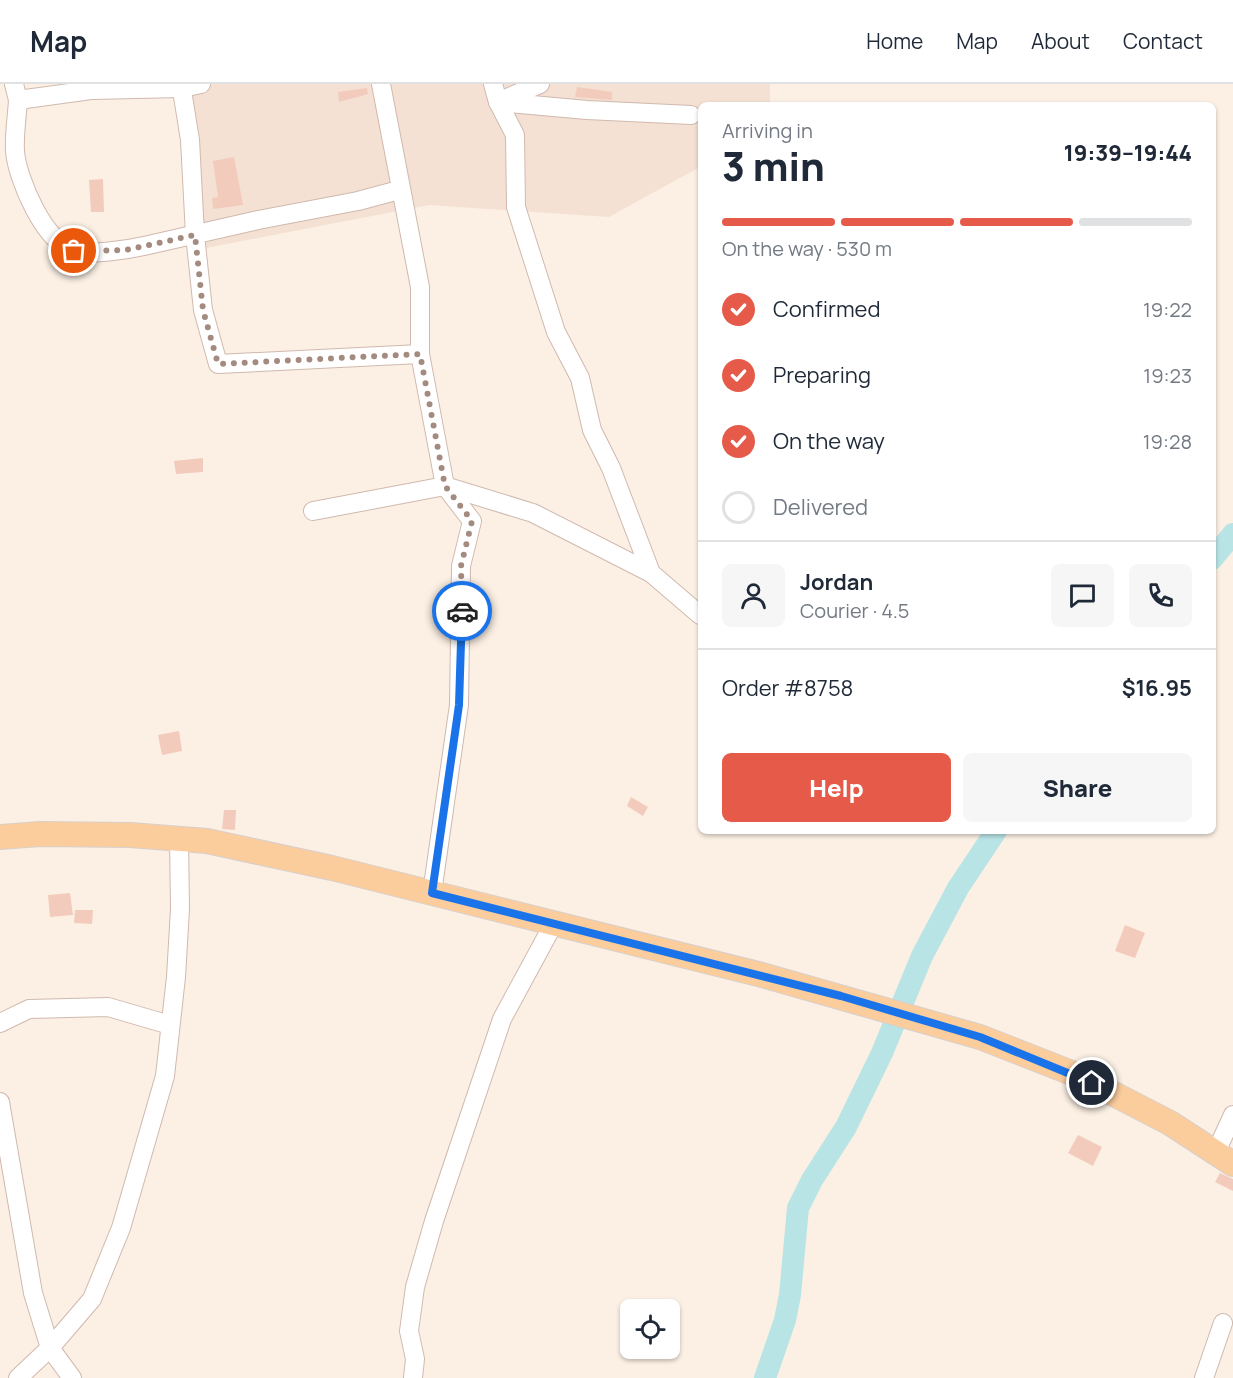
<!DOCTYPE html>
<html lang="en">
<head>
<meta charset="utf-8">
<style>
	:root { --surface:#fff; --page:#f6f6f7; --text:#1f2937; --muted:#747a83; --line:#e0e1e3; --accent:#e65a49 }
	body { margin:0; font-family:Manrope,sans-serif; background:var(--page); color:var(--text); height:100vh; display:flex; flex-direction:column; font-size:22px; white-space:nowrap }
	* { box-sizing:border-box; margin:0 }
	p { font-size:20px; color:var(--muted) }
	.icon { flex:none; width:33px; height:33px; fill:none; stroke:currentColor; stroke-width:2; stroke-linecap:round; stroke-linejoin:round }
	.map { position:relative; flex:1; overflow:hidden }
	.details { position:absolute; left:698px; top:18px; width:518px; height:732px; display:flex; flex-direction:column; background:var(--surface); border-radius:9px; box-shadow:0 2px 4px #0004 }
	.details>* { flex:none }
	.fabs { position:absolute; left:620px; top:1215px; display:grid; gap:12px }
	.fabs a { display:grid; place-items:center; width:60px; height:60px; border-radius:9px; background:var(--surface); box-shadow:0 2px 4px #0004; font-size:30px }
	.pin { position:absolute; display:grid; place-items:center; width:51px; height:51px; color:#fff; margin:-26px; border:3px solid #fff; border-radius:50%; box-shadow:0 2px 6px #0007 }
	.courier { position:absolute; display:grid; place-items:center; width:60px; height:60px; margin:-30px; border:4px solid #1a73e8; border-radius:50%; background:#fff; color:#222; box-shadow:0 2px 8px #0007 }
	.summary em { font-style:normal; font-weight:800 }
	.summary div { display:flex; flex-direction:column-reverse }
	.summary { display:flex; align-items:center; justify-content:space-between; height:102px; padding:0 24px }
	h1 { font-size:39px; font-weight:800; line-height:45px }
	.bar { display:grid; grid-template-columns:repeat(4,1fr); gap:9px 6px; align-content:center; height:72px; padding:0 24px }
	.bar i { height:8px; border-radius:4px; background:var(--line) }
	.bar .current { background:var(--accent) }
	.bar p { grid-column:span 4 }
	.line { display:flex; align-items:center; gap:15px; padding:0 24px; border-top:2px solid var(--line) }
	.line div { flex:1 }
	.round { display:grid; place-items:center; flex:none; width:63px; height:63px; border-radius:9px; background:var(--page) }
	ol { padding:0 24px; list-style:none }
	li { display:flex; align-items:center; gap:18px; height:66px }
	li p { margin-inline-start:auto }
	li .icon { padding:6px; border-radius:50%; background:var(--accent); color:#fff; stroke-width:4 }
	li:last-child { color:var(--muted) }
	li i { width:33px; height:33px; border:3px solid var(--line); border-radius:50% }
	.action { display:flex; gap:12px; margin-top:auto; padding:12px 24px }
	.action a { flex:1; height:69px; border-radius:9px; background:var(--accent); color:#fff; font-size:24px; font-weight:800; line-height:69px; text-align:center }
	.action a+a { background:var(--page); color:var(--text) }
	header { display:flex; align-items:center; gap:36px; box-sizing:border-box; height:84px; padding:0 30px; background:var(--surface); border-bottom:2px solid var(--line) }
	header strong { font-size:28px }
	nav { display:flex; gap:33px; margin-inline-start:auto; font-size:21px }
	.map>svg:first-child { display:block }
</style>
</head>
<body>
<header>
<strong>Map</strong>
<nav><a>Home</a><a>Map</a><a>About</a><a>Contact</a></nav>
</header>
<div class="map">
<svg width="1233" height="1294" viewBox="0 0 1233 1294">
	<rect width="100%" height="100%" fill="#fcf0e4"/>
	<path fill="#f4e1d3" d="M177,0H770V21H700V83L609,133L429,121L206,164Z"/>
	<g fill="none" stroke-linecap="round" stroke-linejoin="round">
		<g stroke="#b9e4e6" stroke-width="22">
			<path d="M1212,475L1233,450"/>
			<path d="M765,1294L785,1236L790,1211L798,1124L812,1096L846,1043L882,969L922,872L958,804L996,747"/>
		</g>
	</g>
	<g fill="#f2cbbc">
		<path d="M577,3L612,8V16L575,13Z"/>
		<path d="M367,4L368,10L339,18L338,8Z"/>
		<path d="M234,73L243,121L213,125L212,114L218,113L213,77Z"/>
		<path d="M103,95L104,128H91L89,96Z"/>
		<path d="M203,374V388L176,390L174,377Z"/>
		<path d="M179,647L182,667L162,671L158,651Z"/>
		<path d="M631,713L648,723L643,732L627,722Z"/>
		<path d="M224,726H236L235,746L222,745Z"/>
		<path d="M70,809L73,831L50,833L48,811Z"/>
		<path d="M75,826H93L92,840L74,839Z"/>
		<path d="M1125,841L1145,849L1135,874L1115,867Z"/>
		<path d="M1078,1051L1102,1063L1093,1082L1068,1069Z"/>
		<path d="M1220,1089L1233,1095V1107L1215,1098Z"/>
	</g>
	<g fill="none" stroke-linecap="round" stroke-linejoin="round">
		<g stroke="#d0b9ae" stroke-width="20">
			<g id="minor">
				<path d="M14,0L18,16L91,6L182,4L201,0"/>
				<path d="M181,0L190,56L195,151L203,226L218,280L420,270"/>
				<path d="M381,0L420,203V270L445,402L472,437L461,482L459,621L432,809"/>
				<path d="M493,0L498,18L515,51L516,123L556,248L580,294L592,346L611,384L651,489L700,531"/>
				<path d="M18,16C17,33 14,51 15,67C17,95 45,160 75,167C92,171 126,166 144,162L258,136L358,117L399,106"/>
				<path d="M500,17L540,0"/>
				<path d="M498,18L587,26L691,31"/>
				<path d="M313,427L445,402L533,429L651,489"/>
				<path d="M0,939L29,925L108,923L170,941"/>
				<path d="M0,1018L33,1209L50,1264L72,1294"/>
				<path d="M1216,1068L1233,1031"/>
				<path d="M18,1294L50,1264L92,1215L121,1144L165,992L176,893L180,825L179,754"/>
				<path d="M413,1294L415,1275L409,1247L415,1203L434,1137L502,935L554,839"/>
				<path d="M1204,1294L1223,1239"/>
			</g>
		</g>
		<g stroke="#d8cfcc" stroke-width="26">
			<path id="major" d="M0,753L40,750L130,751L207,757L332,784L762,891L980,953L1077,991L1170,1039L1233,1080"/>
		</g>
		<use href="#minor" stroke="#fff" stroke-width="18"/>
		<use href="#major" stroke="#fbcd9d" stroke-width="24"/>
	</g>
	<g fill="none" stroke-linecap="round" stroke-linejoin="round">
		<path stroke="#a48b80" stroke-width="6" stroke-dasharray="0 10.8" d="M74,167L126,166L195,151L203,226L218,280L420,270L445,402L472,437L461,482L462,527"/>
		<path stroke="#1a73e8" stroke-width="8" d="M462,527L459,621L432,809L841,912L980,953L1092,999"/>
	</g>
</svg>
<div class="fabs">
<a><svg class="icon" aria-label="locate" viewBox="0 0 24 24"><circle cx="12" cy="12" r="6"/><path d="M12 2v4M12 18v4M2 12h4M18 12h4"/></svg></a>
</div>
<div class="pin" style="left:74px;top:167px;background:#ea580c"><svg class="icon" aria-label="bag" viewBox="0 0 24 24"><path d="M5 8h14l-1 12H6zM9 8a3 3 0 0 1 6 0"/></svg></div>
<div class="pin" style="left:1092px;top:999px;background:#1f2937"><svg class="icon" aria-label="home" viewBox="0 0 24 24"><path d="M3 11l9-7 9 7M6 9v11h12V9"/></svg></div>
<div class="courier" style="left:462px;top:527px"><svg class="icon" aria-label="car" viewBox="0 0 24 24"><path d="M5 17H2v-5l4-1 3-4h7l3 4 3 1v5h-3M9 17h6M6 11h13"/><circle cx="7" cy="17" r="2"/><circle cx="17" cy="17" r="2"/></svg></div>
<section class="details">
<div class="summary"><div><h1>3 min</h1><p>Arriving in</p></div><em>19:39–19:44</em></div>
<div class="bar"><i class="current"></i><i class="current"></i><i class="current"></i><i></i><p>On the way · 530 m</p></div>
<ol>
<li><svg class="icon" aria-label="check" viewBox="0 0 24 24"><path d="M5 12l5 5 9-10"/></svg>Confirmed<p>19:22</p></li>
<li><svg class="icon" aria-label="check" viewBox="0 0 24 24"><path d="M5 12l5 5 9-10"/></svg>Preparing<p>19:23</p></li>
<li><svg class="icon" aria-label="check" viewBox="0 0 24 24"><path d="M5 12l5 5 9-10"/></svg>On the way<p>19:28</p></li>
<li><i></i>Delivered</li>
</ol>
<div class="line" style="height:108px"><a class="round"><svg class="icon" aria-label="person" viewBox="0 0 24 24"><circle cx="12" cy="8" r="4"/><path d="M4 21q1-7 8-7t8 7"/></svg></a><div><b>Jordan</b><p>Courier · 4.5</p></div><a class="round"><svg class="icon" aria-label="chat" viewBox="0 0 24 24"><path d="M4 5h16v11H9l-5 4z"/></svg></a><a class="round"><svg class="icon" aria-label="phone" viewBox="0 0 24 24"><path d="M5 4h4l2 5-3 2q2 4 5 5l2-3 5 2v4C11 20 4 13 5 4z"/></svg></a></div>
<div class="line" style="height:78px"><div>Order #8758</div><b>$16.95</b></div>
<div class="action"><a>Help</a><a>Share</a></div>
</section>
</div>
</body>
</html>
